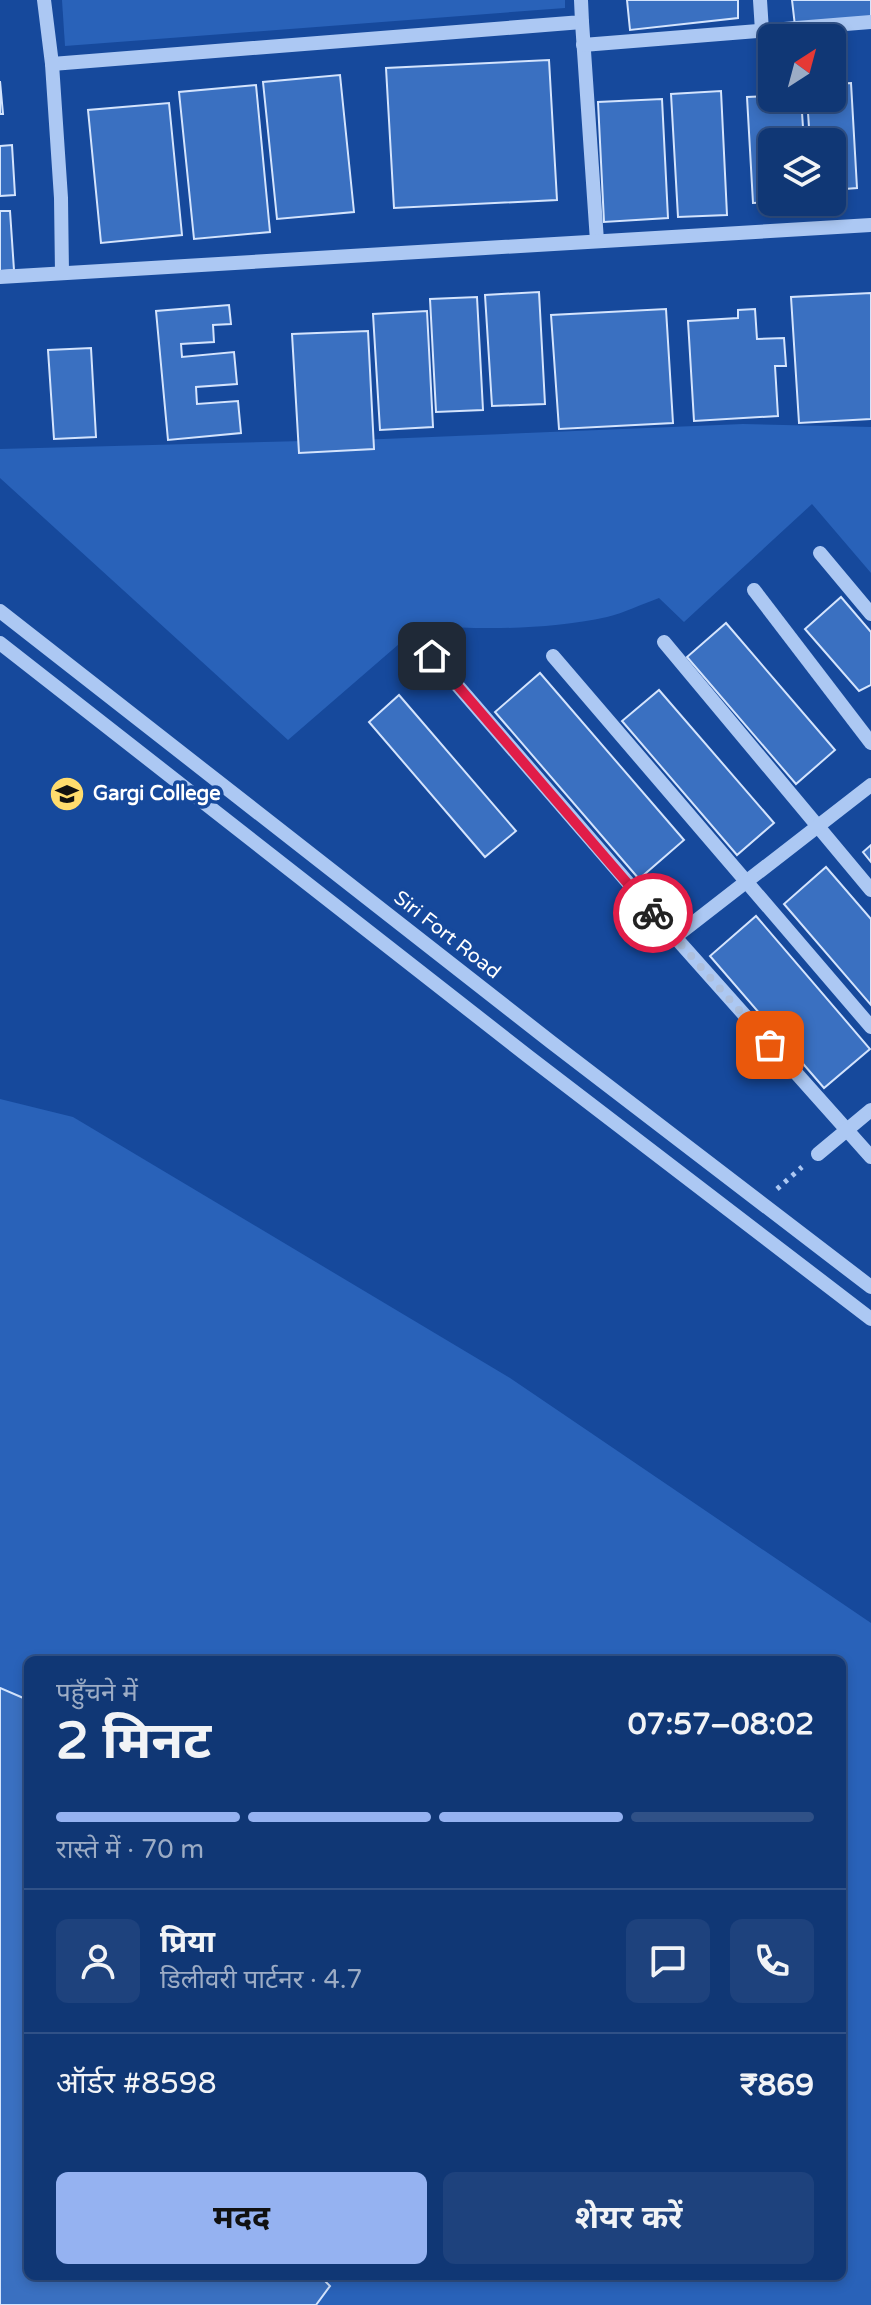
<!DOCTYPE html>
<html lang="hi">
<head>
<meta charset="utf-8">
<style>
	:root { --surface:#103775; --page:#1e427d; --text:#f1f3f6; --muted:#9cacc5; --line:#305187; --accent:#95b2f1 }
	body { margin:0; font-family:"Varela Round","Noto Sans Devanagari",sans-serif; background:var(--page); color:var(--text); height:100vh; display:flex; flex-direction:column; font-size:30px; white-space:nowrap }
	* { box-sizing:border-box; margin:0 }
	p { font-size:26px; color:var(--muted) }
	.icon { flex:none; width:44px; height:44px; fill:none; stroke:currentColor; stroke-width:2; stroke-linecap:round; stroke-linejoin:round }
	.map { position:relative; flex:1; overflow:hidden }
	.sheet { position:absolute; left:24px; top:1656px; width:822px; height:624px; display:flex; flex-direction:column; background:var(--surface); border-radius:12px; box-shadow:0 4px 12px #0003,0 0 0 2px var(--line) }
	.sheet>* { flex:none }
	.needle { width:52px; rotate:36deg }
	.controls { position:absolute; left:758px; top:24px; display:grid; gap:16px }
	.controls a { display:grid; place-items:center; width:88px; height:88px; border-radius:12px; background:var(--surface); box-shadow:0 4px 12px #0003,0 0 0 2px var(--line); font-size:40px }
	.pin { position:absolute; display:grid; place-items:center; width:68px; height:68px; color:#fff; margin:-34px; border-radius:16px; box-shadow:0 4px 12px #0006 }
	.courier { position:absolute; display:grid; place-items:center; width:80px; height:80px; margin:-40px; border:6px solid #e11d48; border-radius:50%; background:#fff; color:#222; box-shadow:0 2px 10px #0007 }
	.head em { font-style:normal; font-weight:700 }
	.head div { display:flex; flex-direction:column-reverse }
	.head { display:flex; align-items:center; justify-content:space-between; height:136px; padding:0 32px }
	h1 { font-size:52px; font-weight:700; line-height:60px }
	.bar { display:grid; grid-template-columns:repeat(4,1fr); gap:12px 8px; align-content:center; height:96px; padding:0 32px }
	.bar i { height:10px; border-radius:6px; background:var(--line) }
	.bar .current { background:var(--accent) }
	.bar p { grid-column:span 4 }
	.line { display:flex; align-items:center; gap:20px; padding:0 32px; border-top:2px solid var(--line) }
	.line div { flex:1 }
	.round { display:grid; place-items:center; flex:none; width:84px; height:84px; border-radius:12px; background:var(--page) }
	.cta { display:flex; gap:16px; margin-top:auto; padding:16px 32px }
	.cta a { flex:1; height:92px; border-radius:12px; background:var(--accent); color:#111; font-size:32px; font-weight:700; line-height:92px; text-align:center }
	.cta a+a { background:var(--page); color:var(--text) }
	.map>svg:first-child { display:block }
</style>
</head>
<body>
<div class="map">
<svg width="871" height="2305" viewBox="0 0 871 2305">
	<rect width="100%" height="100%" fill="#16499c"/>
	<g fill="#2962b9" fill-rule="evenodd">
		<path d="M62,0H565V8L65,46Z"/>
		<path d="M743,424L871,427V573L812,504L684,622L659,598C642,604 624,613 607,617C547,630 481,630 421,625L288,740L0,478V449L383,439Z"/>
		<path d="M0,1099L73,1117L510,1378L871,1623V2305H0ZM28,1660H842V2276H28Z"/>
	</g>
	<g fill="#3a70c1" stroke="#d4e4fd" stroke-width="2">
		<path d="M627,0H738V18L630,30Z"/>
		<path d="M792,0H871V18L795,26Z"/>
		<path d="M549,60L557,200L394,208L386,68Z"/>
		<path d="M340,75L354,212L277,219L263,82Z"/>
		<path d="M0,81L3,114H0Z"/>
		<path d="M851,83L857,188L832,190V142H810L807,98H832V84Z"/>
		<path d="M256,85L270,232L194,239L179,92Z"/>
		<path d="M721,91L727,215L678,217L671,94Z"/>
		<path d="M772,96V98H801L804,142H772V202L753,203L747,97Z"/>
		<path d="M662,99L668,218L604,222L598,102Z"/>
		<path d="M169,103L182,235L101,243L88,110Z"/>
		<path d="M12,145L15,195L0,196V146Z"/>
		<path d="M0,211H10L14,270L0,271Z"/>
		<path d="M539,292L545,404L492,406L485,295Z"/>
		<path d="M871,293V419L799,423L791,297Z"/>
		<path d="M477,297L483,410L436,412L430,299Z"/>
		<path d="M229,305L231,324L213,325L214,342L181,344L182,357L234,352L237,384L196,387L197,404L238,401L241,433L168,440L156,311Z"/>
		<path d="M666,309L673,423L559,429L551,315Z"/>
		<path d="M755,309L757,339L784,338L786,366H775L778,416L694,421L688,321L738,318V310Z"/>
		<path d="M427,311L433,427L380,430L373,314Z"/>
		<path d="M368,331L374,449L299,453L292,334Z"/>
		<path d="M91,348L96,437L54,439L48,350Z"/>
		<path d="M841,597L871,632V685L859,691L805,629Z"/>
		<path d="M726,623L835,750L796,784L687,657Z"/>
		<path d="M540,673L684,840L639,879L495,712Z"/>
		<path d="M659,690L774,823L737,855L622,721Z"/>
		<path d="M399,695L516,831L485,857L369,722Z"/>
		<path d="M871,845V862L863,852Z"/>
		<path d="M826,867L871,919V1005L784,904Z"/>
		<path d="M756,916L870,1049L824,1088L710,956Z"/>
		<path d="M0,1688L28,1700V2276H320L330,2286L316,2305H0Z"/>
	</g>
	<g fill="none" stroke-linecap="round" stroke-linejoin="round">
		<path stroke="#acc8f3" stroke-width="5" stroke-dasharray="4 6" stroke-linecap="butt" d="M777,1189L802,1167"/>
		<g stroke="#acc8f3" stroke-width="14">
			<path d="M44,0L52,64L582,22L581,0"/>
			<path d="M760,0L762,31"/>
			<path d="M582,22L597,241"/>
			<path d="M583,45L871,22"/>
			<path d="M52,64L61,198L62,273"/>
			<path d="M0,277L871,225"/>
			<path d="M820,553L871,614"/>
			<path d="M754,590L871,743"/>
			<path d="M0,611L551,1042L871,1287"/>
			<path d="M664,642L871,890"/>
			<path d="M0,643L529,1057L871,1319"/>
			<path d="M432,656L675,937L871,1157"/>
			<path d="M553,656L871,1027"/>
			<path d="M675,937L871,785"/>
			<path d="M818,1154L871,1110"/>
		</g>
	</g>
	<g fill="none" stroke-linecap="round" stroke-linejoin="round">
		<path stroke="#adbfdc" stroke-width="8" stroke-dasharray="0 14.4" d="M653,913L770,1045"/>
		<path stroke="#e11d48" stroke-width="10" d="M432,656L653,913"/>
	</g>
	<defs>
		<g id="university-disc" transform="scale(1.8)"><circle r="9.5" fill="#ffdc6d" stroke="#16499c"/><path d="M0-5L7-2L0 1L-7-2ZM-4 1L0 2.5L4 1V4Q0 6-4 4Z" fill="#111"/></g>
	</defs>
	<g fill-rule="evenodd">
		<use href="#university-disc" x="67" y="794"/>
	</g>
	<g text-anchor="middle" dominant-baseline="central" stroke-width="7" stroke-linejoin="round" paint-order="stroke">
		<g font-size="20" font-weight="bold" fill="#fff" stroke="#16499c" text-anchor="start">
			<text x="93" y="794">Gargi College</text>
		</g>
		<g font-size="20" fill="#fff" stroke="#16499c">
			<text transform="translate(447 935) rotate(38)">Siri Fort Road</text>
		</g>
	</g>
</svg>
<div class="controls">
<a><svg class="needle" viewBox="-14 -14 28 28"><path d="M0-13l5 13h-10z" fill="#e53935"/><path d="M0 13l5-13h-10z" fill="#9cacc5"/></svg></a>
<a><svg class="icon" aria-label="layers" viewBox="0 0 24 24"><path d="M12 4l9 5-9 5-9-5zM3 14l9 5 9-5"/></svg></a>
</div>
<div class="pin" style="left:770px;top:1045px;background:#ea580c"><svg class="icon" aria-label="bag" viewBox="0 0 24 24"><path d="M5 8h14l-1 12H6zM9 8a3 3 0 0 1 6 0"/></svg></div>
<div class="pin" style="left:432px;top:656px;background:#1f2937"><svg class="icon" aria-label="home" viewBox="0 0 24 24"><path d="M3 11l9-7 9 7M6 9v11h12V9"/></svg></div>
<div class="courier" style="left:653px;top:913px"><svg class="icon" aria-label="bike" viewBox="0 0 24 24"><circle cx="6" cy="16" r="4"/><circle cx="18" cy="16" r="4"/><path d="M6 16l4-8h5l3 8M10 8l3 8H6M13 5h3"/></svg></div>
<section class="sheet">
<div class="head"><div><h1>2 मिनट</h1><p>पहुँचने में</p></div><em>07:57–08:02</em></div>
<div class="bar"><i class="current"></i><i class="current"></i><i class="current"></i><i></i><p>रास्ते में · 70 m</p></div>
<div class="line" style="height:144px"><a class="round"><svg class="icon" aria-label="person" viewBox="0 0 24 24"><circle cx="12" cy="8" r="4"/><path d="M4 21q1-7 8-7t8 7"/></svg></a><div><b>प्रिया</b><p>डिलीवरी पार्टनर · 4.7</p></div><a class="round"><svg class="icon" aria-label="chat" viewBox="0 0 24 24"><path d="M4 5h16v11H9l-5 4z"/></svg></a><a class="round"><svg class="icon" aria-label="phone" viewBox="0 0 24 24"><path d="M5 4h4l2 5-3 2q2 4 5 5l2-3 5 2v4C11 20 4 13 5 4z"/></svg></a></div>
<div class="line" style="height:104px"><div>ऑर्डर #8598</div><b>₹869</b></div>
<div class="cta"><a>मदद</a><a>शेयर करें</a></div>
</section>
</div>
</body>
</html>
